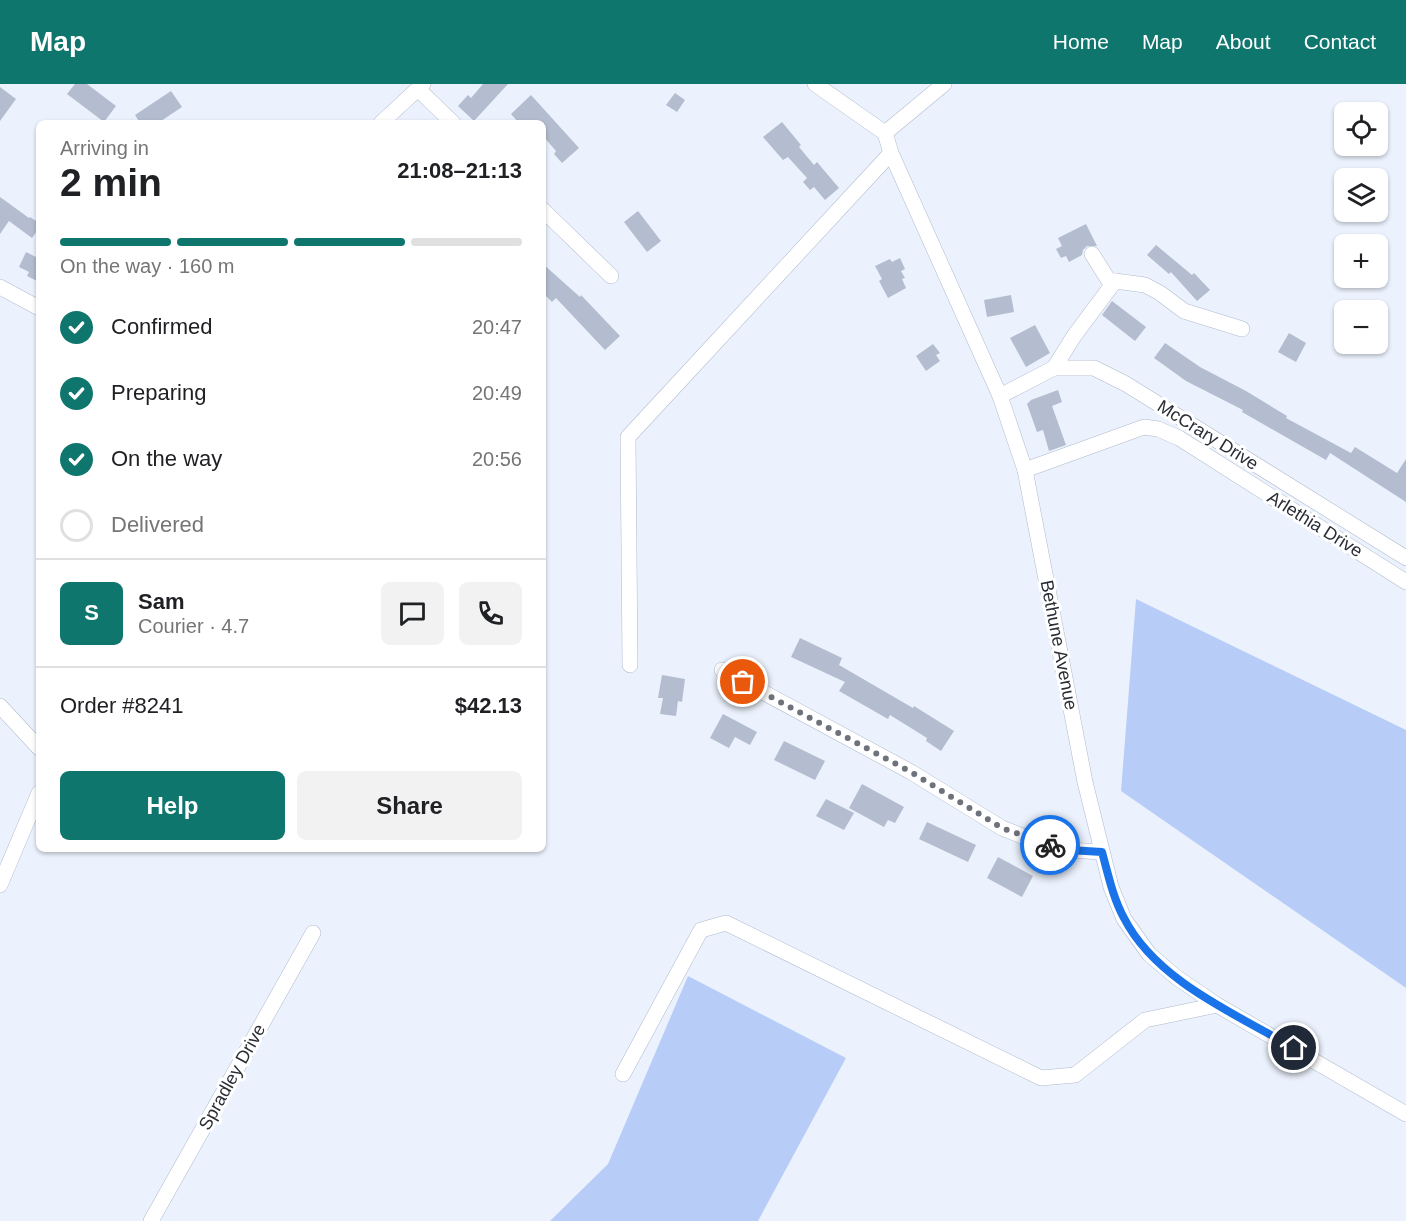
<!DOCTYPE html>
<html lang="en">
<head>
<meta charset="utf-8">
<style>
	:root { --surface:#fff; --page:#f2f2f2; --text:#202124; --muted:#757577; --line:#e0e0e0; --accent:#0f766e }
	body { margin:0; font-family:Helvetica,sans-serif; background:var(--page); color:var(--text); height:100vh; display:flex; flex-direction:column; font-size:22px; white-space:nowrap }
	* { box-sizing:border-box; margin:0 }
	p { font-size:20px; color:var(--muted) }
	.icon { flex:none; width:33px; height:33px; fill:none; stroke:currentColor; stroke-width:2; stroke-linecap:round; stroke-linejoin:round }
	.map { position:relative; flex:1; overflow:hidden }
	.drawer { position:absolute; left:36px; top:36px; width:510px; height:732px; display:flex; flex-direction:column; background:var(--surface); border-radius:9px; box-shadow:0 2px 4px #0004 }
	.drawer>* { flex:none }
	.tools { position:absolute; left:1334px; top:18px; display:grid; gap:12px }
	.tools a { display:grid; place-items:center; width:54px; height:54px; border-radius:9px; background:var(--surface); box-shadow:0 2px 4px #0004; font-size:30px }
	.pin { position:absolute; display:grid; place-items:center; width:51px; height:51px; color:#fff; margin:-26px; border:3px solid #fff; border-radius:50%; box-shadow:0 2px 6px #0007 }
	.courier { position:absolute; display:grid; place-items:center; width:60px; height:60px; margin:-30px; border:4px solid #1a73e8; border-radius:50%; background:#fff; color:#222; box-shadow:0 2px 8px #0007 }
	.overview em { font-style:normal; font-weight:700 }
	.overview div { display:flex; flex-direction:column-reverse }
	.overview { display:flex; align-items:center; justify-content:space-between; height:102px; padding:0 24px }
	h1 { font-size:39px; font-weight:700; line-height:45px }
	.bar { display:grid; grid-template-columns:repeat(4,1fr); gap:9px 6px; align-content:center; height:72px; padding:0 24px }
	.bar i { height:8px; border-radius:4px; background:var(--line) }
	.bar .current { background:var(--accent) }
	.bar p { grid-column:span 4 }
	.line { display:flex; align-items:center; gap:15px; padding:0 24px; border-top:2px solid var(--line) }
	.line div { flex:1 }
	.round { display:grid; place-items:center; flex:none; width:63px; height:63px; border-radius:9px; background:var(--page) }
	ol { padding:0 24px; list-style:none }
	li { display:flex; align-items:center; gap:18px; height:66px }
	li p { margin-inline-start:auto }
	li .icon { padding:6px; border-radius:50%; background:var(--accent); color:#fff; stroke-width:4 }
	li:last-child { color:var(--muted) }
	li i { width:33px; height:33px; border:3px solid var(--line); border-radius:50% }
	.primary-button { display:flex; gap:12px; margin-top:auto; padding:12px 24px }
	.primary-button a { flex:1; height:69px; border-radius:9px; background:var(--accent); color:#fff; font-size:24px; font-weight:700; line-height:69px; text-align:center }
	.primary-button a+a { background:var(--page); color:var(--text) }
	header { display:flex; align-items:center; gap:36px; box-sizing:border-box; height:84px; padding:0 30px; background:var(--accent); color:#fff }
	header strong { font-size:28px }
	nav { display:flex; gap:33px; margin-inline-start:auto; font-size:21px }
	.map>svg:first-child { display:block }
</style>
</head>
<body>
<header>
<strong>Map</strong>
<nav><a>Home</a><a>Map</a><a>About</a><a>Contact</a></nav>
</header>
<div class="map">
<svg width="1406" height="1137" viewBox="0 0 1406 1137">
	<rect width="100%" height="100%" fill="#ebf2fd"/>
	<g fill="#b7cdf8">
		<path d="M1136,515L1406,646V904L1121,707Z"/>
		<path d="M688,892L846,974L758,1137H550L608,1080Z"/>
	</g>
	<g fill="#b3bdcf">
		<path d="M75,0H87L116,22L104,38L67,10Z"/>
		<path d="M483,0H508L474,37L458,22L468,11L471,14Z"/>
		<path d="M0,3L16,15L0,37Z"/>
		<path d="M171,7L182,23L158,39H140L135,31Z"/>
		<path d="M675,9L685,16L677,28L666,21Z"/>
		<path d="M531,11L579,64L562,79L554,70L556,67L543,52V39H519L511,30Z"/>
		<path d="M782,38L801,61L799,63L814,81L817,78L839,104L825,116L814,103L810,106L803,98L807,94L788,73L783,76L763,53Z"/>
		<path d="M0,113L29,134L30,133L39,139V144L32,154L9,137L0,150Z"/>
		<path d="M638,127L661,157L647,168L624,138Z"/>
		<path d="M1086,140L1097,162H1087L1083,166L1082,171L1069,178L1066,172L1061,174L1056,165L1062,162L1058,154Z"/>
		<path d="M1156,161L1192,191L1194,189L1210,206L1197,217L1171,188L1169,190L1147,171Z"/>
		<path d="M39,167V198L27,192L29,188L19,183L26,168L36,173Z"/>
		<path d="M900,174L905,185L901,187L905,194L902,195L906,204L888,214L879,197L882,195L875,182L890,175L892,178Z"/>
		<path d="M543,180L580,213L581,211L620,252L605,266L556,214L552,218L543,209Z"/>
		<path d="M1011,211L1014,228L987,233L984,216Z"/>
		<path d="M1112,217L1146,243L1135,257L1102,231Z"/>
		<path d="M1035,241L1050,269L1026,283L1010,254Z"/>
		<path d="M1289,249L1306,259L1296,278L1278,268Z"/>
		<path d="M1165,259L1200,283L1246,307L1287,332L1286,334L1351,369L1355,363L1397,389L1406,375V418L1330,369L1326,376L1242,328L1243,326L1186,297L1154,274Z"/>
		<path d="M933,260L940,269L936,271L940,277L926,287L916,272Z"/>
		<path d="M1058,306L1062,318L1052,322L1066,361L1049,367L1043,346L1037,348L1027,320L1031,316Z"/>
		<path d="M800,554L842,574L839,581L913,624L914,622L954,647L941,667L926,657L927,654L890,631L888,635L839,607L845,598L791,573Z"/>
		<path d="M662,591L685,595L682,618L678,617L676,632L660,630L663,614H658Z"/>
		<path d="M723,630L757,648L750,661L735,653L729,664L710,654Z"/>
		<path d="M784,657L825,677L815,696L774,676Z"/>
		<path d="M862,700L904,723L895,739L888,736L884,743L849,724Z"/>
		<path d="M826,715L854,729L844,746L816,732Z"/>
		<path d="M927,738L976,761L968,778L919,755Z"/>
		<path d="M998,773L1033,792L1022,813L987,794Z"/>
	</g>
	<g fill="none" stroke-linecap="round" stroke-linejoin="round">
		<g stroke="#b0bacd" stroke-width="16">
			<g id="street">
				<path d="M815,0L885,49L891,69L1000,312L1025,386L1085,698L1111,803L1124,835L1149,870L1176,893L1217,921L1406,1030"/>
				<path d="M418,5L453,39"/>
				<path d="M381,39L423,0"/>
				<path d="M885,49L944,0"/>
				<path d="M543,126L611,192"/>
				<path d="M1092,170L1109,197H1115"/>
				<path d="M0,203L39,224"/>
				<path d="M1054,284L1074,252L1115,197L1145,201L1160,209L1184,227L1242,245"/>
				<path d="M1000,312L1054,284H1094L1126,300L1406,474"/>
				<path d="M1025,386L1144,343L1158,345L1179,354L1406,498"/>
				<path d="M630,581L628,353L891,69"/>
				<path d="M722,586L911,688L1002,744L1042,760L1069,766L1102,768"/>
				<path d="M0,622L39,664"/>
				<path d="M0,801L39,709"/>
				<path d="M623,990L701,846L726,839L1041,994L1075,991L1145,936L1217,921"/>
				<path d="M151,1137L313,849"/>
			</g>
		</g>
		<use href="#street" stroke="#fff" stroke-width="15"/>
	</g>
	<g fill="none" stroke-linecap="round" stroke-linejoin="round">
		<path stroke="#6e727b" stroke-width="6" stroke-dasharray="0 10.8" d="M743,598L911,688L1002,744L1050,761"/>
		<path stroke="#1a73e8" stroke-width="8" d="M1050,761L1069,766L1102,768C1108,790 1113,814 1124,834C1156,897 1236,930 1294,964"/>
	</g>
	<g text-anchor="middle" dominant-baseline="central" stroke-width="6" stroke-linejoin="round" paint-order="stroke">
		<g font-size="18" fill="#2a2d35" stroke="#fff">
			<text transform="translate(1208 351) rotate(32)">McCrary Drive</text>
			<text transform="translate(1315 440) rotate(32)">Arlethia Drive</text>
			<text transform="translate(1059 561) rotate(79)">Bethune Avenue</text>
			<text transform="translate(232 993) rotate(-61)">Spradley Drive</text>
		</g>
	</g>
</svg>
<div class="tools">
<a><svg class="icon" aria-label="locate" viewBox="0 0 24 24"><circle cx="12" cy="12" r="6"/><path d="M12 2v4M12 18v4M2 12h4M18 12h4"/></svg></a>
<a><svg class="icon" aria-label="layers" viewBox="0 0 24 24"><path d="M12 4l9 5-9 5-9-5zM3 14l9 5 9-5"/></svg></a>
<a>+</a>
<a>−</a>
</div>
<div class="pin" style="left:743px;top:598px;background:#ea580c"><svg class="icon" aria-label="bag" viewBox="0 0 24 24"><path d="M5 8h14l-1 12H6zM9 8a3 3 0 0 1 6 0"/></svg></div>
<div class="pin" style="left:1294px;top:964px;background:#1f2937"><svg class="icon" aria-label="home" viewBox="0 0 24 24"><path d="M3 11l9-7 9 7M6 9v11h12V9"/></svg></div>
<div class="courier" style="left:1050px;top:761px"><svg class="icon" aria-label="bike" viewBox="0 0 24 24"><circle cx="6" cy="16" r="4"/><circle cx="18" cy="16" r="4"/><path d="M6 16l4-8h5l3 8M10 8l3 8H6M13 5h3"/></svg></div>
<section class="drawer">
<div class="overview"><div><h1>2 min</h1><p>Arriving in</p></div><em>21:08–21:13</em></div>
<div class="bar"><i class="current"></i><i class="current"></i><i class="current"></i><i></i><p>On the way · 160 m</p></div>
<ol>
<li><svg class="icon" aria-label="check" viewBox="0 0 24 24"><path d="M5 12l5 5 9-10"/></svg>Confirmed<p>20:47</p></li>
<li><svg class="icon" aria-label="check" viewBox="0 0 24 24"><path d="M5 12l5 5 9-10"/></svg>Preparing<p>20:49</p></li>
<li><svg class="icon" aria-label="check" viewBox="0 0 24 24"><path d="M5 12l5 5 9-10"/></svg>On the way<p>20:56</p></li>
<li><i></i>Delivered</li>
</ol>
<div class="line" style="height:108px"><b class="round" style="background:var(--accent);color:#fff">S</b><div><b>Sam</b><p>Courier · 4.7</p></div><a class="round"><svg class="icon" aria-label="chat" viewBox="0 0 24 24"><path d="M4 5h16v11H9l-5 4z"/></svg></a><a class="round"><svg class="icon" aria-label="phone" viewBox="0 0 24 24"><path d="M5 4h4l2 5-3 2q2 4 5 5l2-3 5 2v4C11 20 4 13 5 4z"/></svg></a></div>
<div class="line" style="height:78px"><div>Order #8241</div><b>$42.13</b></div>
<div class="primary-button"><a>Help</a><a>Share</a></div>
</section>
</div>
</body>
</html>
